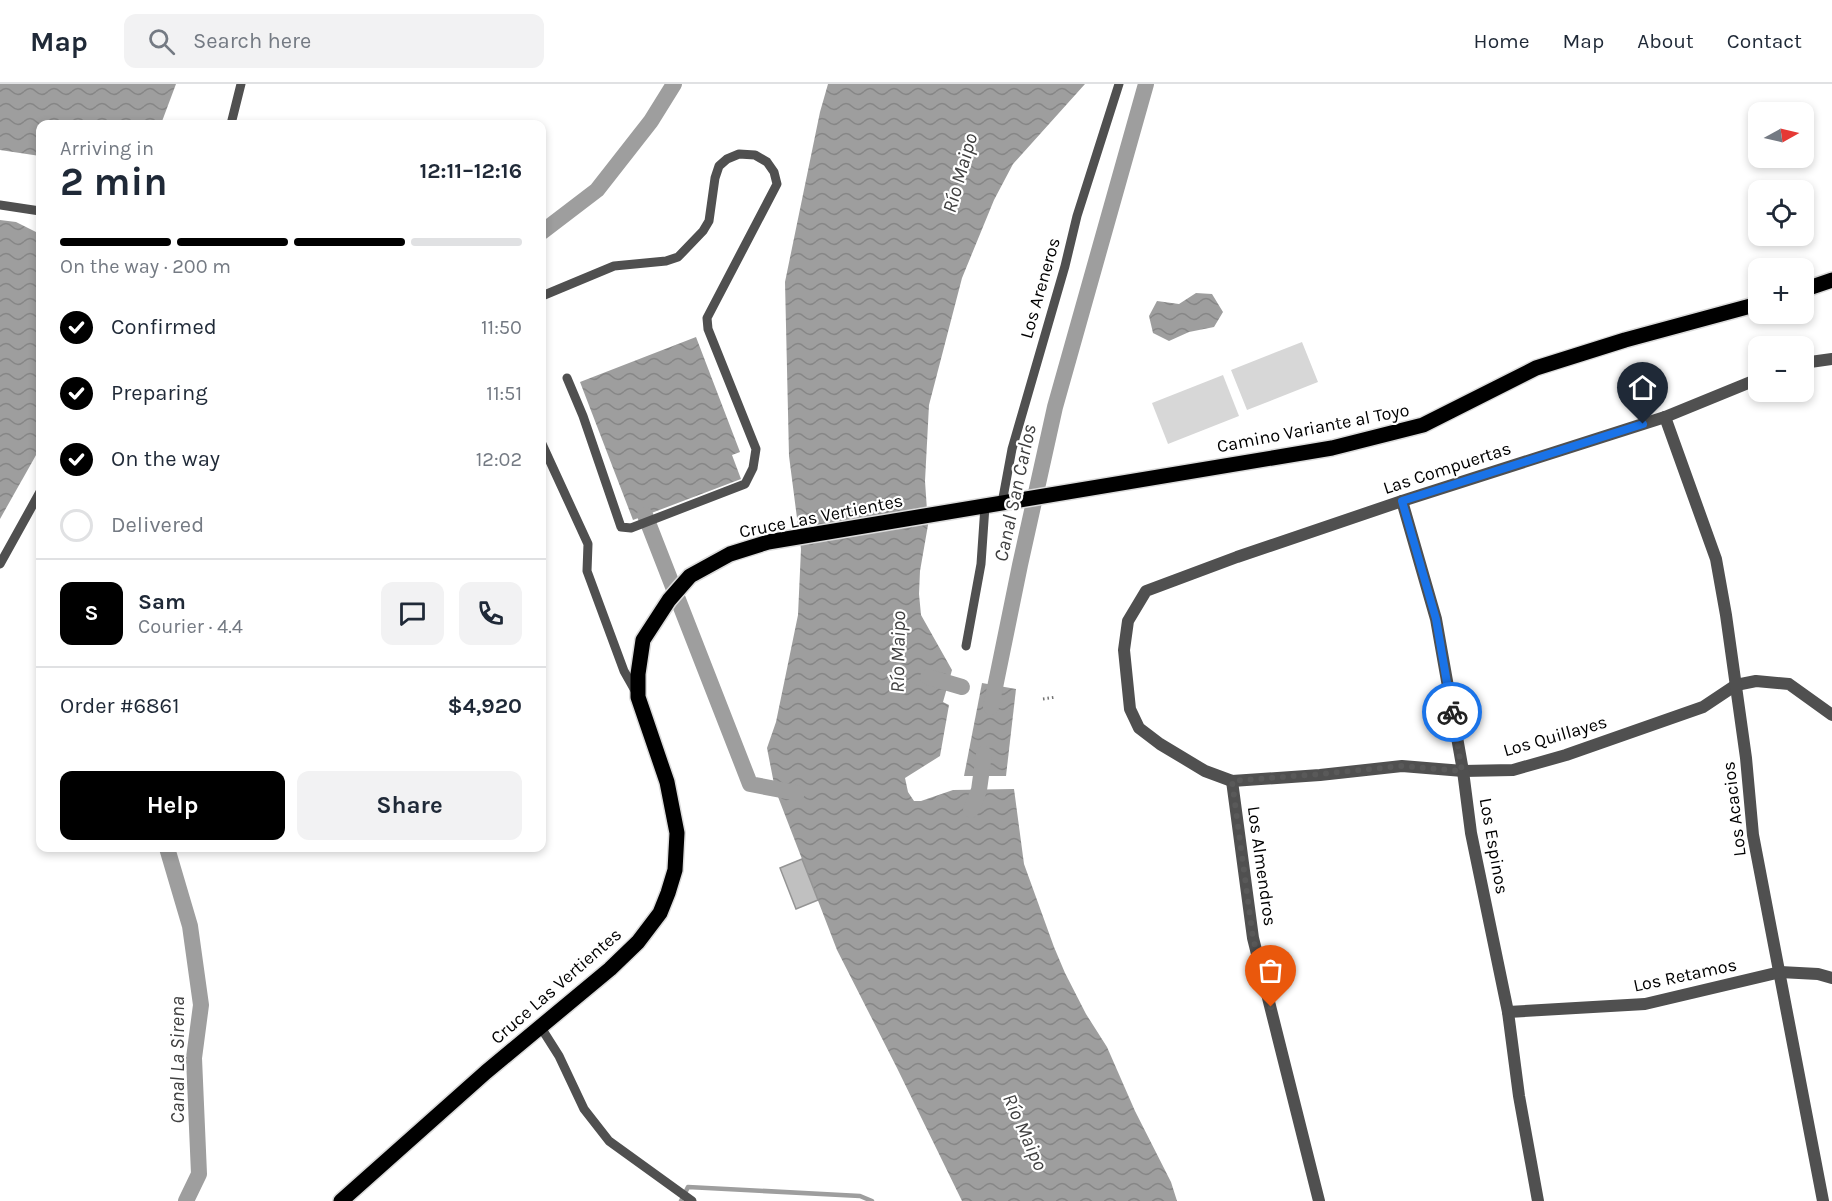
<!DOCTYPE html>
<html lang="en">
<head>
<meta charset="utf-8">
<style>
	:root { --surface:#fff; --page:#f2f2f3; --text:#1f2937; --muted:#747a83; --line:#e0e1e3; --accent:#000 }
	body { margin:0; font-family:Karla,sans-serif; background:var(--page); color:var(--text); height:100vh; display:flex; flex-direction:column; font-size:22px; white-space:nowrap }
	* { box-sizing:border-box; margin:0 }
	p { font-size:20px; color:var(--muted) }
	.icon { flex:none; width:33px; height:33px; fill:none; stroke:currentColor; stroke-width:2; stroke-linecap:round; stroke-linejoin:round }
	.map { position:relative; flex:1; overflow:hidden }
	.panel { position:absolute; left:36px; top:36px; width:510px; height:732px; display:flex; flex-direction:column; background:var(--surface); border-radius:12px; box-shadow:0 3px 9px #0003 }
	.panel>* { flex:none }
	.needle { width:39px; rotate:82deg }
	.controls { position:absolute; left:1748px; top:18px; display:grid; gap:12px }
	.controls a { display:grid; place-items:center; width:66px; height:66px; border-radius:12px; background:var(--surface); box-shadow:0 3px 9px #0003; font-size:30px }
	.pin { position:absolute; display:grid; place-items:center; width:51px; height:51px; color:#fff; margin:-62px -26px; border-radius:50% 50% 50% 0; rotate:-45deg; box-shadow:0 0 6px #0007 }
	.pin .icon { rotate:45deg }
	.courier { position:absolute; display:grid; place-items:center; width:60px; height:60px; margin:-30px; border:4px solid #1a73e8; border-radius:50%; background:#fff; color:#222; box-shadow:0 2px 8px #0007 }
	.headline em { font-style:normal; font-weight:700 }
	.headline div { display:flex; flex-direction:column-reverse }
	.headline { display:flex; align-items:center; justify-content:space-between; height:102px; padding:0 24px }
	h1 { font-size:39px; font-weight:700; line-height:45px }
	.bar { display:grid; grid-template-columns:repeat(4,1fr); gap:9px 6px; align-content:center; height:72px; padding:0 24px }
	.bar i { height:8px; border-radius:4px; background:var(--line) }
	.bar .on { background:var(--accent) }
	.bar p { grid-column:span 4 }
	.line { display:flex; align-items:center; gap:15px; padding:0 24px; border-top:2px solid var(--line) }
	.line div { flex:1 }
	.round { display:grid; place-items:center; flex:none; width:63px; height:63px; border-radius:12px; background:var(--page) }
	ol { padding:0 24px; list-style:none }
	li { display:flex; align-items:center; gap:18px; height:66px }
	li p { margin-inline-start:auto }
	li .icon { padding:6px; border-radius:50%; background:var(--accent); color:#fff; stroke-width:4 }
	li:last-child { color:var(--muted) }
	li i { width:33px; height:33px; border:3px solid var(--line); border-radius:50% }
	.button { display:flex; gap:12px; margin-top:auto; padding:12px 24px }
	.button a { flex:1; height:69px; border-radius:12px; background:var(--accent); color:#fff; font-size:24px; font-weight:700; line-height:69px; text-align:center }
	.button a+a { background:var(--page); color:var(--text) }
	header { display:flex; align-items:center; gap:36px; box-sizing:border-box; height:84px; padding:0 30px; background:var(--surface); border-bottom:2px solid var(--line) }
	header strong { font-size:28px }
	nav { display:flex; gap:33px; margin-inline-start:auto; font-size:21px }
	.search { width:420px; height:54px; background:var(--page); display:flex; align-items:center; gap:15px; box-sizing:border-box; padding:0 21px; border-radius:12px; color:var(--muted); font-size:22px }
	.map>svg:first-child { display:block }
</style>
</head>
<body>
<header>
<strong>Map</strong>
<div class="search"><svg class="icon" aria-label="search" viewBox="0 0 24 24"><circle cx="10" cy="10" r="6"/><path d="M15 15l6 6"/></svg>Search here</div>
<nav><a>Home</a><a>Map</a><a>About</a><a>Contact</a></nav>
</header>
<div class="map">
<svg width="1832" height="1117" viewBox="0 0 1832 1117">
	<defs>
		<pattern id="water-waves" width="16" height="10" patternUnits="userSpaceOnUse" patternTransform="scale(1.5)"><rect width="16" height="10" fill="#9e9e9e"/><path d="M0 5q4-4 8 0t8 0" fill="none" stroke="#868686"/></pattern>
	</defs>
	<rect width="100%" height="100%" fill="#fff"/>
	<g fill="#d7d7d7">
		<path d="M1302,258L1318,298L1247,326L1231,286Z"/>
		<path d="M1223,291L1239,332L1168,360L1152,319Z"/>
	</g>
	<g fill="url(#water-waves)">
		<path d="M0,0H176L161,40H40V72L0,66Z"/>
		<path d="M828,0H1085L1013,80L994,116L962,194L929,321L925,397L928,441L920,487L919,510L921,531L952,586L943,618L949,621L940,672L905,694L908,708L914,717H921L953,706L1014,705L1024,780L1054,863L1065,889L1086,930L1107,963L1135,1027L1171,1098L1177,1117H962L897,984L837,866L775,705L767,664L776,638L798,531L801,465L789,372L785,198L820,28Z"/>
		<path d="M0,136L16,138L40,150V364L0,435Z"/>
		<path d="M1196,209L1212,210L1223,228L1214,243L1189,248L1169,257L1153,249L1149,232L1157,217L1179,220Z"/>
		<path d="M696,253L740,368L732,371L741,395L633,436L580,298Z"/>
		<path d="M982,599L1016,605L1006,692H964Z"/>
	</g>
	<g fill="none" stroke-linecap="round" stroke-linejoin="round">
		<path stroke="#9e9e9e" stroke-width="4.5" d="M681,1117L688,1103L860,1112L872,1117"/>
		<g stroke="#9e9e9e" stroke-width="16">
			<path d="M542,148L597,106L651,37L674,0"/>
			<path d="M645,431L750,700L797,709"/>
			<path d="M928,593L962,603"/>
			<path d="M991,623L1020,481L1055,323L1146,0"/>
			<path d="M971,726L979,706L984,670"/>
			<path d="M167,764L190,842L201,921L194,974L199,1090L186,1117"/>
		</g>
	</g>
	<path fill="#c0c0c0" stroke="#949494" stroke-width="1.5" d="M802,775L818,816L796,825L780,784Z"/>
	<g fill="none" stroke-linecap="round" stroke-linejoin="round">
		<g stroke="#dbdbdb" stroke-width="18">
			<g id="primary">
				<path d="M1803,206L1832,196"/>
				<path d="M341,1117L486,988L610,885L638,858L660,829L668,809L675,786L677,749L667,698L638,613V590L643,556L669,516L690,492L730,470L768,458L1332,364L1423,341L1536,284L1625,256L1758,220"/>
			</g>
		</g>
		<path stroke="#727272" stroke-width="3" stroke-dasharray="1.5 3" stroke-linecap="butt" d="M1043,615L1056,613"/>
		<g stroke="#505050" stroke-width="9">
			<path d="M231,40L241,0"/>
			<path d="M0,121L40,127"/>
			<path d="M542,212L614,182L666,177L678,173L703,147L709,137L715,94L719,82L727,75L739,70L755,71L767,78L774,88L777,100L707,234L708,245L756,365L753,384L745,400L631,444L621,443L583,332L567,294"/>
			<path d="M542,360L588,460L587,487L624,587L637,610"/>
			<path d="M1002,419L1012,365L1065,182L1077,132L1119,0"/>
			<path d="M0,480L40,408"/>
			<path d="M966,562L981,480L985,422"/>
			<path d="M540,942L559,972L584,1025L609,1057L692,1117"/>
		</g>
		<g stroke="#505050" stroke-width="12">
			<path d="M1803,279L1832,275"/>
			<path d="M1758,295L1665,333L1402,417L1237,473L1146,507L1128,537L1124,566L1130,625L1139,644L1160,660L1205,687L1232,697L1320,691L1402,682L1463,687L1513,686L1566,671L1703,623L1736,601L1756,597L1789,600L1832,631"/>
			<path d="M1665,333L1716,475L1726,531L1746,674L1753,751L1823,1117"/>
			<path d="M1402,417L1436,535L1463,687L1471,749L1508,928L1519,1012L1538,1117"/>
			<path d="M1232,697L1253,854L1319,1117"/>
			<path d="M1508,928L1645,920L1780,888L1818,890L1832,894"/>
		</g>
		<use href="#primary" stroke="#000" stroke-width="15"/>
	</g>
	<g fill="none" stroke-linecap="round" stroke-linejoin="round">
		<path stroke="#595959" stroke-width="6" stroke-dasharray="0 10.8" d="M1271,923L1253,854L1232,697L1320,690L1402,682L1462,687L1452,628"/>
		<path stroke="#1a73e8" stroke-width="8" d="M1452,628L1436,535L1402,417L1643,340"/>
	</g>
	<g text-anchor="middle" dominant-baseline="central" stroke-width="4.5" stroke-linejoin="round" paint-order="stroke">
		<g font-size="18" fill="#000" stroke="#fff">
			<text transform="translate(1040 204) rotate(-74)">Los Areneros</text>
			<text transform="translate(1313 344) rotate(-11)">Camino Variante al Toyo</text>
			<text transform="translate(1447 384) rotate(-18)">Las Compuertas</text>
			<text transform="translate(821 432) rotate(-11)">Cruce Las Vertientes</text>
			<text transform="translate(1555 652) rotate(-16)">Los Quillayes</text>
			<text transform="translate(1734 725) rotate(-97)">Los Acacios</text>
			<text transform="translate(1494 762) rotate(80)">Los Espinos</text>
			<text transform="translate(1262 782) rotate(82)">Los Almendros</text>
			<text transform="translate(1685 891) rotate(-12)">Los Retamos</text>
			<text transform="translate(556 902) rotate(-41)">Cruce Las Vertientes</text>
		</g>
		<g font-size="20" font-style="italic" fill="#3f3f3f" stroke="#fff">
			<text transform="translate(960 89) rotate(-74)">Río Maipo</text>
			<text transform="translate(1015 409) rotate(-78)">Canal San Carlos</text>
			<text transform="translate(898 568) rotate(-89)">Río Maipo</text>
			<text transform="translate(177 976) rotate(-90)">Canal La Sirena</text>
			<text transform="translate(1025 1048) rotate(66)">Río Maipo</text>
		</g>
	</g>
</svg>
<div class="controls">
<a><svg class="needle" viewBox="-14 -14 28 28"><path d="M0-13l5 13h-10z" fill="#e53935"/><path d="M0 13l5-13h-10z" fill="#747a83"/></svg></a>
<a><svg class="icon" aria-label="locate" viewBox="0 0 24 24"><circle cx="12" cy="12" r="6"/><path d="M12 2v4M12 18v4M2 12h4M18 12h4"/></svg></a>
<a>+</a>
<a>−</a>
</div>
<div class="pin" style="left:1271px;top:923px;background:#ea580c"><svg class="icon" aria-label="bag" viewBox="0 0 24 24"><path d="M5 8h14l-1 12H6zM9 8a3 3 0 0 1 6 0"/></svg></div>
<div class="pin" style="left:1643px;top:340px;background:#1f2937"><svg class="icon" aria-label="home" viewBox="0 0 24 24"><path d="M3 11l9-7 9 7M6 9v11h12V9"/></svg></div>
<div class="courier" style="left:1452px;top:628px"><svg class="icon" aria-label="bike" viewBox="0 0 24 24"><circle cx="6" cy="16" r="4"/><circle cx="18" cy="16" r="4"/><path d="M6 16l4-8h5l3 8M10 8l3 8H6M13 5h3"/></svg></div>
<section class="panel">
<div class="headline"><div><h1>2 min</h1><p>Arriving in</p></div><em>12:11–12:16</em></div>
<div class="bar"><i class="on"></i><i class="on"></i><i class="on"></i><i></i><p>On the way · 200 m</p></div>
<ol>
<li><svg class="icon" aria-label="check" viewBox="0 0 24 24"><path d="M5 12l5 5 9-10"/></svg>Confirmed<p>11:50</p></li>
<li><svg class="icon" aria-label="check" viewBox="0 0 24 24"><path d="M5 12l5 5 9-10"/></svg>Preparing<p>11:51</p></li>
<li><svg class="icon" aria-label="check" viewBox="0 0 24 24"><path d="M5 12l5 5 9-10"/></svg>On the way<p>12:02</p></li>
<li><i></i>Delivered</li>
</ol>
<div class="line" style="height:108px"><b class="round" style="background:var(--accent);color:#fff">S</b><div><b>Sam</b><p>Courier · 4.4</p></div><a class="round"><svg class="icon" aria-label="chat" viewBox="0 0 24 24"><path d="M4 5h16v11H9l-5 4z"/></svg></a><a class="round"><svg class="icon" aria-label="phone" viewBox="0 0 24 24"><path d="M5 4h4l2 5-3 2q2 4 5 5l2-3 5 2v4C11 20 4 13 5 4z"/></svg></a></div>
<div class="line" style="height:78px"><div>Order #6861</div><b>$4,920</b></div>
<div class="button"><a>Help</a><a>Share</a></div>
</section>
</div>
</body>
</html>
